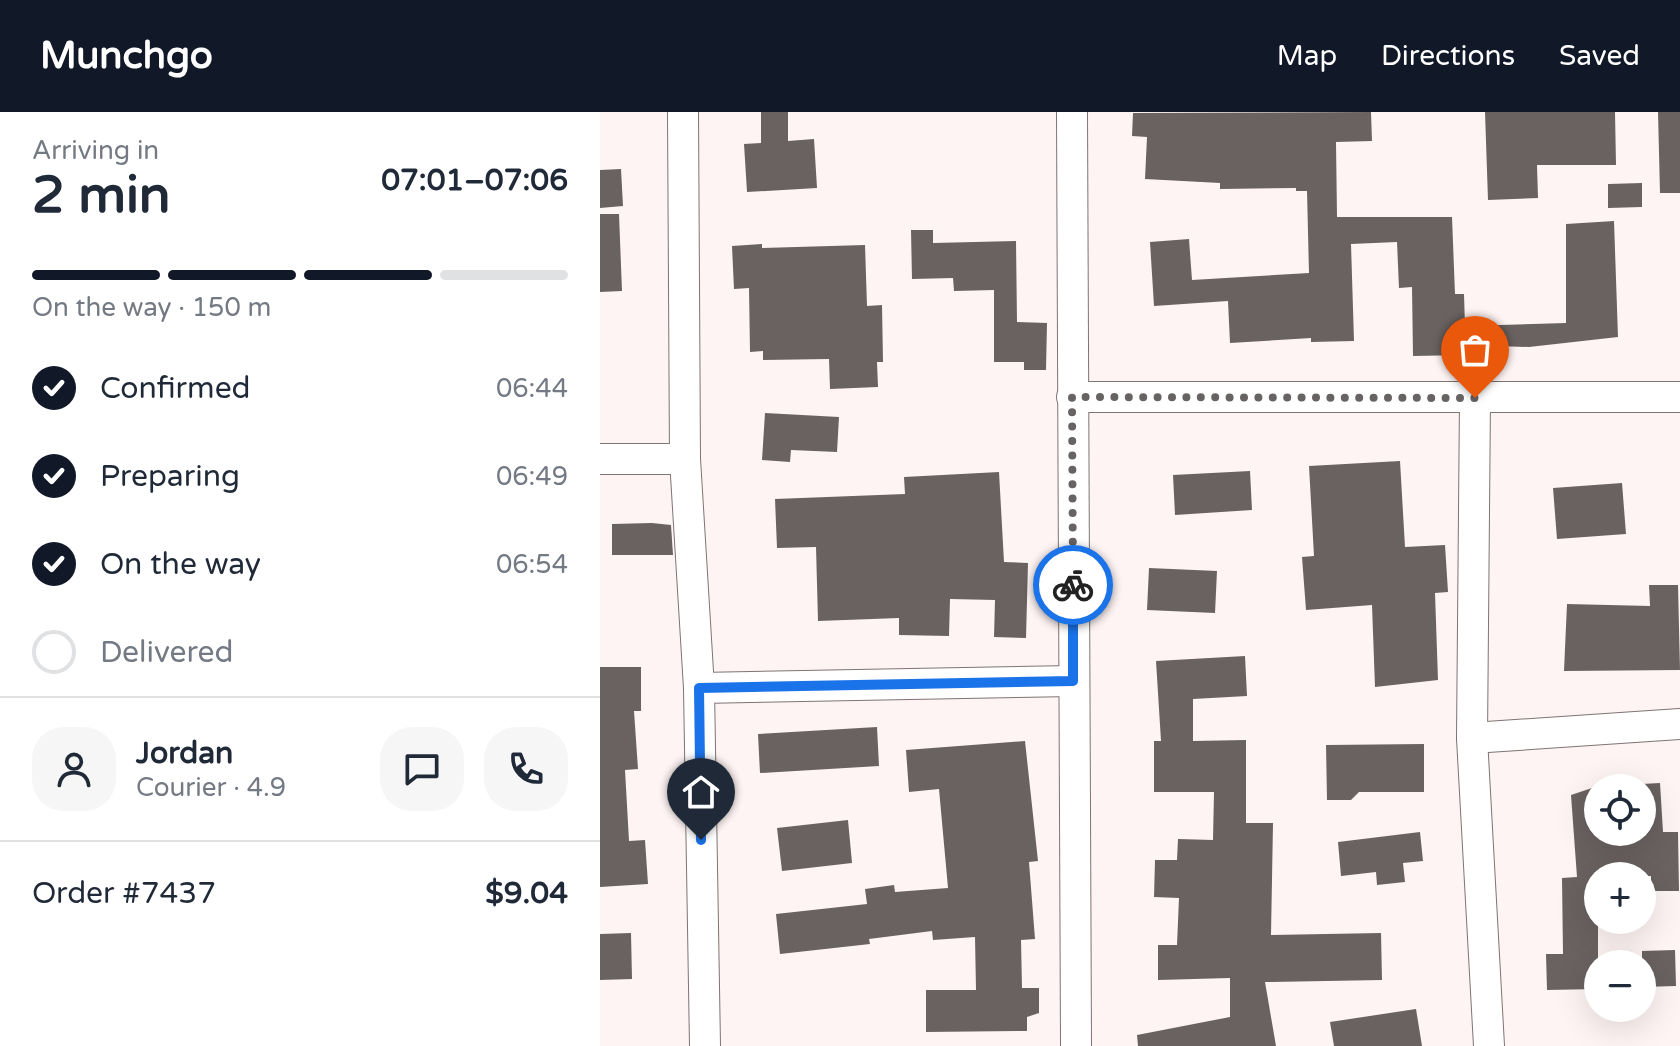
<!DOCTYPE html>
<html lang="en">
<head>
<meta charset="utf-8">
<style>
	:root { --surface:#fff; --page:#f6f6f7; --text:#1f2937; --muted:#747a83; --line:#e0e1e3; --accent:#111827 }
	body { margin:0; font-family:"Varela Round",sans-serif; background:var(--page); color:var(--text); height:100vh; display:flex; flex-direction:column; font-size:30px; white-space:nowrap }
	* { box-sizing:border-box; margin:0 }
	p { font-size:26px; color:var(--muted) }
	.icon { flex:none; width:44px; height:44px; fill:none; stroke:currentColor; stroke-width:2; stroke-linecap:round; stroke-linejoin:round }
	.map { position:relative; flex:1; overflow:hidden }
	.details { display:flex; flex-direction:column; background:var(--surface); width:600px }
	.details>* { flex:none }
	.controls { position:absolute; left:984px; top:662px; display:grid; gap:16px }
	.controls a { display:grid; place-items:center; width:72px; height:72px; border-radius:50%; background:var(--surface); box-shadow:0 8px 32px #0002; font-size:40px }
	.pin { position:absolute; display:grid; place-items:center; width:68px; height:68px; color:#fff; margin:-82px -34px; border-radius:50% 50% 50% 0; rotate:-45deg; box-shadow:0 0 8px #0007 }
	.pin .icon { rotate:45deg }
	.courier { position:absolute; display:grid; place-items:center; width:80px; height:80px; margin:-40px; border:6px solid #1a73e8; border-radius:50%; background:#fff; color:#222; box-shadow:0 2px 10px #0007 }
	.summary em { font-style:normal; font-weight:700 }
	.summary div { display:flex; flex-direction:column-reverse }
	.summary { display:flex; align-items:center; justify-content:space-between; height:136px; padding:0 32px }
	h1 { font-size:52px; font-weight:700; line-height:60px }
	.bar { display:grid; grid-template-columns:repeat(4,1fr); gap:12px 8px; align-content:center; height:96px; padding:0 32px }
	.bar i { height:10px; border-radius:6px; background:var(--line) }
	.bar .current { background:var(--accent) }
	.bar p { grid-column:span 4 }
	.line { display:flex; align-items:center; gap:20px; padding:0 32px; border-top:2px solid var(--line) }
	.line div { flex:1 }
	.round { display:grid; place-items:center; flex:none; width:84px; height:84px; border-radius:32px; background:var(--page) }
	ol { padding:0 32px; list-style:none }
	li { display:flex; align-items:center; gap:24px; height:88px }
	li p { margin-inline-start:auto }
	li .icon { padding:8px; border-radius:50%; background:var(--accent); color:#fff; stroke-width:4 }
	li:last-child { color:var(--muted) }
	li i { width:44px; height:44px; border:4px solid var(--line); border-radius:50% }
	header { display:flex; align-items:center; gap:48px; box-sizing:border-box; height:112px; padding:0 40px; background:var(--accent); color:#fff }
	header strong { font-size:38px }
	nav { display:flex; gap:44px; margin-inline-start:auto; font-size:28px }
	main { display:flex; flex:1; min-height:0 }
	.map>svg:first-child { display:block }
</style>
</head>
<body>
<header>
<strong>Munchgo</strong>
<nav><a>Map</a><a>Directions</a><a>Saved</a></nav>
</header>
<main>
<section class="details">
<div class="summary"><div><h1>2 min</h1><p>Arriving in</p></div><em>07:01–07:06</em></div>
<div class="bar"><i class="current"></i><i class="current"></i><i class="current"></i><i></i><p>On the way · 150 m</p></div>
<ol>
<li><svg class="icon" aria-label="check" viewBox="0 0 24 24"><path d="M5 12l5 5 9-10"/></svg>Confirmed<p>06:44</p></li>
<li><svg class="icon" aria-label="check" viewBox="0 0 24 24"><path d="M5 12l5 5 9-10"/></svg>Preparing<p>06:49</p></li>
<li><svg class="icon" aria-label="check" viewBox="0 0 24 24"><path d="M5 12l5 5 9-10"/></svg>On the way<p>06:54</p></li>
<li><i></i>Delivered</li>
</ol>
<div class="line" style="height:144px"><a class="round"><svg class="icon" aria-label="person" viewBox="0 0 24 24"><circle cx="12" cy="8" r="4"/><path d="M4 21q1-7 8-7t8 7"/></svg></a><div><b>Jordan</b><p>Courier · 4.9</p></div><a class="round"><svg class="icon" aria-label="chat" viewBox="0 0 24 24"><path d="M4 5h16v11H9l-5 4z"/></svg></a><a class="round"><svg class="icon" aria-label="phone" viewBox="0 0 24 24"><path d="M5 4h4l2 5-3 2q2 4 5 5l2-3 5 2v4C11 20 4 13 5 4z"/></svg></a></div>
<div class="line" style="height:104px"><div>Order #7437</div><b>$9.04</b></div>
</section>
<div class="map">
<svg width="1080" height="934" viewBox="0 0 1080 934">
	<rect width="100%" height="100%" fill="#fef4f3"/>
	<g fill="#6a6261">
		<path d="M161,0H188V29L214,27L217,76L147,80L144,32L161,31Z"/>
		<path d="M771,0L772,29L736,30L737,105H852L855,182H864L865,214L966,211V112L1014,109L1018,225L929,235L865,233V243L813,244L812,175L799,176L797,130L751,132L754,229L711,230V226L630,231L628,189L554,194L550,130L589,127L592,168L709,161L707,79H696V76L620,77V71L545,67L547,25L532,24L533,1Z"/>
		<path d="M885,0H1015L1016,53H937L938,86L888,88Z"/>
		<path d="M1058,0H1080V81H1060Z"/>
		<path d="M21,57L23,94L0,96V58Z"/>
		<path d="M1042,71V95L1008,96V72Z"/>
		<path d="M0,102H19L22,179L0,180Z"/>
		<path d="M311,118H333V131L416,129L417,210L447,211L446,258H424V250H394V178L354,179L353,166L312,167Z"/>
		<path d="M162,132V136L265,133L267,194L282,193L283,250H277L278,275L230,277L229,247L163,248V239L150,240L149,176L134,177L132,134Z"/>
		<path d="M165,301L239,305L237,340L191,338L190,350L162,348Z"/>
		<path d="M800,349L805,435L845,433L848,480L835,481L838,568L775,575L772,493L706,498L702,445L714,444L709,354Z"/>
		<path d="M650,359L652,398L575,403L573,363Z"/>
		<path d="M399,360L404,450L428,451L426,526L394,525L395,488L350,487L349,524L299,523V506L218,509L216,435L177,436L175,387L305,382L304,365Z"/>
		<path d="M1022,371L1026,422L957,427L953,376Z"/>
		<path d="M52,411L71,413L73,443H12V412Z"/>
		<path d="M549,456L617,459L615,501L547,498Z"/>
		<path d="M1049,473H1078L1080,558L964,559L967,492L1050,494Z"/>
		<path d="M645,544L647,584L593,587V629L646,628V711H673L671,823L781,821L782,868L665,870L676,934H538L537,923L630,905V866L558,868V833H577L579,786L554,785L555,748H577L578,727L613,728L614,680H554V629H561L556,549Z"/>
		<path d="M0,555H41V599H34L38,657L25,658L29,729L45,728L48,772L0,775Z"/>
		<path d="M277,615L279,654L160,661L158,622Z"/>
		<path d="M425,629L438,749L429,750L435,827L421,828L422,876H439V901L427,905V919L326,920V878H376L375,825L333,828L332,819L269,827L270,832L180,842L176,802L267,792L265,777L294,773L295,780L348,776L339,677L309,680L306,638Z"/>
		<path d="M824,632V680H759L751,688H727L726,633Z"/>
		<path d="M1060,671L1063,720H1078L1079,779H1051V764H998V877L947,878L946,842H963L962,766L977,765L971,683L998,674V720H1042V672Z"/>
		<path d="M248,708L252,751L182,759L177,716Z"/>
		<path d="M820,720L823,749L803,751L805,770L777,773L776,760L741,764L738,730Z"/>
		<path d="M31,821L32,867L0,868V822Z"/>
		<path d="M1075,838L1076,874L1042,875V839Z"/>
		<path d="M816,897L822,934H734L730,910Z"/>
	</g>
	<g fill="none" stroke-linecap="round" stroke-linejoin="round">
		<g stroke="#7d7473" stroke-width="32">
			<g id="street">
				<path d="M83,0L85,347L99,576L105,934"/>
				<path d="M472,0L476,934"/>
				<path d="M472,285H1080"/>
				<path d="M875,286L872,626L889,934"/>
				<path d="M0,347H85"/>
				<path d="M99,576L473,569"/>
				<path d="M872,626L1080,612"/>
			</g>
		</g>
		<use href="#street" stroke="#fff" stroke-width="30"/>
	</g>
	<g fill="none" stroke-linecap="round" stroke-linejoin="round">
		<path stroke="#686363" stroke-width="8" stroke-dasharray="0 14.4" d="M473,473L472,285L875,286"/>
		<path stroke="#1a73e8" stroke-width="10" d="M101,728L99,576L473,569V473"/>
	</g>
</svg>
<div class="controls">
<a><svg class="icon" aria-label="locate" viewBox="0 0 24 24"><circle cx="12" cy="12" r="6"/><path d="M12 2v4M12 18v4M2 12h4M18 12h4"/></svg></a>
<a>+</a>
<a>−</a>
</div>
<div class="pin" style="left:875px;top:286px;background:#ea580c"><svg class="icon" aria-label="bag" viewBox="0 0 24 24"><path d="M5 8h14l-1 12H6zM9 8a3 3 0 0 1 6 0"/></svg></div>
<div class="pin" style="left:101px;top:728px;background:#1f2937"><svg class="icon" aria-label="home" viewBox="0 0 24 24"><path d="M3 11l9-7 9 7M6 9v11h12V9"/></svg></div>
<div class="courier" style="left:473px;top:473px"><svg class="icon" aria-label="bike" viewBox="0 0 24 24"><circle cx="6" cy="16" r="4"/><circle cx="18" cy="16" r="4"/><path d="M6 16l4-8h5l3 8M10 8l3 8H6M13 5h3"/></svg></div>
</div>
</main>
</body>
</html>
